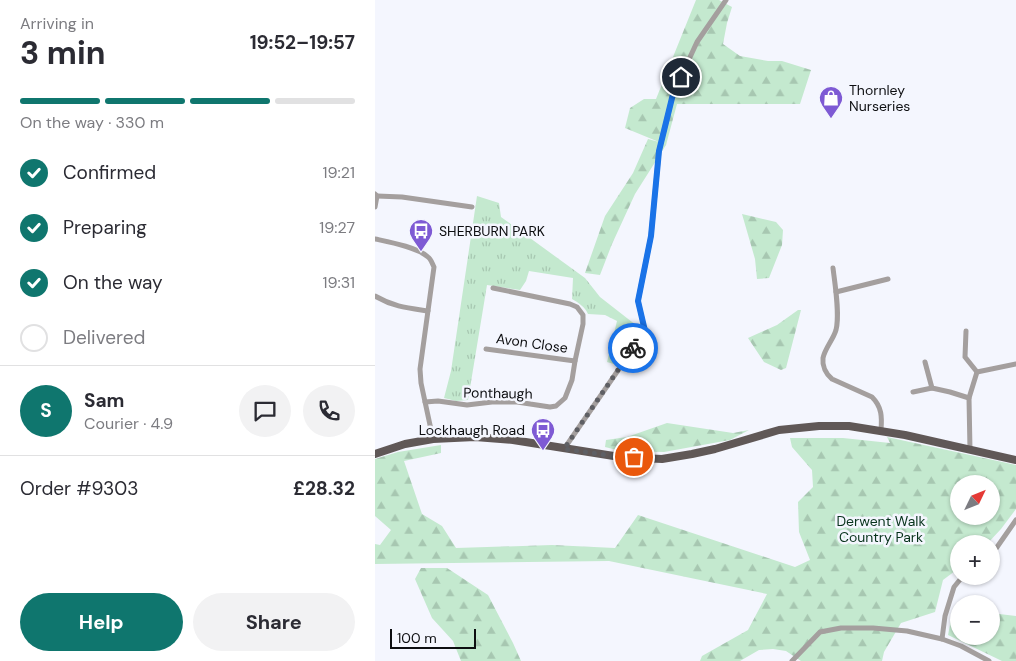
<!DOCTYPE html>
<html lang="en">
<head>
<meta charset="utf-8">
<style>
	:root { --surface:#fff; --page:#f2f2f3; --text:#2b2b33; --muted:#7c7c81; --line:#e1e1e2; --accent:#0f766e }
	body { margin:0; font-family:"DM Sans",sans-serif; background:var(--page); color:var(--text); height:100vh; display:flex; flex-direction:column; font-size:19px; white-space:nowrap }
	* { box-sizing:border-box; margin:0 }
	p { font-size:16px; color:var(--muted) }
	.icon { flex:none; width:28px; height:28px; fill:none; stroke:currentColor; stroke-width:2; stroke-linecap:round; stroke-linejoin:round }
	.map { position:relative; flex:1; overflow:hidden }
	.details { display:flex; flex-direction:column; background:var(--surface); width:375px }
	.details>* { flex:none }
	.needle { width:32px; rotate:47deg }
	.fabs { position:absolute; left:575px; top:475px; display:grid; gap:10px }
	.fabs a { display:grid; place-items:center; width:50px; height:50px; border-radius:50%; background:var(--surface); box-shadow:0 1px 4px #0004; font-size:25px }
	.scale { position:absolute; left:15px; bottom:12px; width:86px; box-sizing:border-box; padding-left:5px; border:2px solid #0d0e11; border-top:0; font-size:14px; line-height:18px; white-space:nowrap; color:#0d0e11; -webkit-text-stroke:4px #f4f6fe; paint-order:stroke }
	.pin { position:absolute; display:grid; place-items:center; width:42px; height:42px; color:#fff; margin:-21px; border:2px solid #fff; border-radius:50%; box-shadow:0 1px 5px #0007 }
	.courier { position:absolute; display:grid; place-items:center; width:50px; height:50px; margin:-25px; border:4px solid #1a73e8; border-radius:50%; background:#fff; color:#222; box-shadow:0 1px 6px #0007 }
	.headline em { font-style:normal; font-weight:700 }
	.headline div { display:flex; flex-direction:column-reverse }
	.headline { display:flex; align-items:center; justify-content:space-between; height:85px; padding:0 20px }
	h1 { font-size:32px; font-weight:700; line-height:38px }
	.bar { display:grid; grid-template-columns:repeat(4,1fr); gap:8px 5px; align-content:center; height:60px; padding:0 20px }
	.bar i { height:6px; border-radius:4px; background:var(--line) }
	.bar .selected { background:var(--accent) }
	.bar p { grid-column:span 4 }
	.line { display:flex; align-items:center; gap:12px; padding:0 20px; border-top:1px solid var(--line) }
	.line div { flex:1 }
	.round { display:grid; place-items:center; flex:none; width:52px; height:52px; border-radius:26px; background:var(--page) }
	ol { padding:0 20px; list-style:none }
	li { display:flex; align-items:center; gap:15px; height:55px }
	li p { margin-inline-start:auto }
	li .icon { padding:5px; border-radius:50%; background:var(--accent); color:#fff; stroke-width:4 }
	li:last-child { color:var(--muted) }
	li i { width:28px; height:28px; border:2px solid var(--line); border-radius:50% }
	.button { display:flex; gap:10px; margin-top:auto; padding:10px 20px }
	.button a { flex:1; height:58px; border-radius:30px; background:var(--accent); color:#fff; font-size:20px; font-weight:700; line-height:58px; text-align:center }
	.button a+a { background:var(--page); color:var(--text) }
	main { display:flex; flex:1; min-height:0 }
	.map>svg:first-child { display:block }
</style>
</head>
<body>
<main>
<section class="details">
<div class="headline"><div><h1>3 min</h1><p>Arriving in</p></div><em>19:52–19:57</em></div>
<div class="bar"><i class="selected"></i><i class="selected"></i><i class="selected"></i><i></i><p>On the way · 330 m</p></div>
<ol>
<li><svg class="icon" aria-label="check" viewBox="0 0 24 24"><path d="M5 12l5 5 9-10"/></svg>Confirmed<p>19:21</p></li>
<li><svg class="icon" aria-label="check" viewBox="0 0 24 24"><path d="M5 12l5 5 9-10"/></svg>Preparing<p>19:27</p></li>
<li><svg class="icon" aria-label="check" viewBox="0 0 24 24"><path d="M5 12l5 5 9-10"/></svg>On the way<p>19:31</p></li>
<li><i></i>Delivered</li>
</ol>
<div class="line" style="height:90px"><b class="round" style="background:var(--accent);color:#fff">S</b><div><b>Sam</b><p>Courier · 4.9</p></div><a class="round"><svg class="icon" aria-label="chat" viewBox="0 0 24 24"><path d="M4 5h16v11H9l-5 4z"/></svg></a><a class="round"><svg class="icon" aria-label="phone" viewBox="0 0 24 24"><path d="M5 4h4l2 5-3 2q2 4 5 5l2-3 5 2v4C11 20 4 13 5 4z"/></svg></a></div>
<div class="line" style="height:65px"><div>Order #9303</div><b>£28.32</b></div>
<div class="button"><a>Help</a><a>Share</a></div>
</section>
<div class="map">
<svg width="641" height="661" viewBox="0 0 641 661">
	<defs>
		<pattern id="grass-tufts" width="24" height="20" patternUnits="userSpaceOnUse" patternTransform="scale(1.25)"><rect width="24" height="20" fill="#c4e9cf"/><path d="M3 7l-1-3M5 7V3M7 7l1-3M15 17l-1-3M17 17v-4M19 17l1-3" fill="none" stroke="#a7c7b1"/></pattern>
		<pattern id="forest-firs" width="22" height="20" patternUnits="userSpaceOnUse" patternTransform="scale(1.25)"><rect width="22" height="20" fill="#c4e9cf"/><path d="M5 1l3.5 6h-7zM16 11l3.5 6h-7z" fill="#a7c7b1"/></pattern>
	</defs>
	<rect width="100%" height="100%" fill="#f4f6fe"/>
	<path fill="url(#grass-tufts)" d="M102,196L124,203L126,217L210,278L225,297L266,329L242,365L232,362L242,321L230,315L213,314C210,307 204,303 197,299L198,278L154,271L151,281L145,290L112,285L93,400L81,401L69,398L76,371Z"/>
	<g fill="url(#forest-firs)" fill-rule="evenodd">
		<path d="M321,0H344L357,7L352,23L348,44L365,56L393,61H407L436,70L425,104H302L291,145L260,194L237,244L225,275L210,273L230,216L258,173L273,139L284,142L250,128L255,108L269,99H281Z"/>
		<path d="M367,214L401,222L408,230L407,245L394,278L382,279L380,259Z"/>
		<path d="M423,310H426L411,368L406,370L389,362L373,338L402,325Z"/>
		<path d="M292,423L358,433L374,430L355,440L289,452L246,451L230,447L231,440L252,437Z"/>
		<path d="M512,437L641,465V509L626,529L612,544H584V568L568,580L560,612L526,623L509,652L507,661H426L411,651L398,649L384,650L365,661H325L327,656L373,630L392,594L234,561L0,564V544L5,545L16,530L0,516V459L23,452L66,445V453L29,461L47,514L67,526L81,548L177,545L240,548L263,515L420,567L435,560L424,532L423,502L438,487L437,470L417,447L415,438H468L515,443ZM584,484H616V516H584Z"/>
		<path d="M46,568H72L113,595L138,643L146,661H86L78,641L57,618L40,579Z"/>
		<path d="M578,610L584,611V636H616V613L641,616V661H627L573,635Z"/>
	</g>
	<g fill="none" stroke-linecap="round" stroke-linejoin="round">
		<g stroke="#a49f9e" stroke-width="5">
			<path d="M2,196L27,197L97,207"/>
			<path d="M0,207L2,196L0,194"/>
			<path d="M0,239C14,242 42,247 53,257C56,259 57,263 59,267L45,369L46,383L58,439"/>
			<path d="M458,268C460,285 465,314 461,330C458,340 450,348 448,358C447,366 451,374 457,379L497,397C507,407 507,417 506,430"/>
			<path d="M461,292L513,279"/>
			<path d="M0,296C19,307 32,308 53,311"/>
			<path d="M591,331L590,357L602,372"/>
			<path d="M111,349L200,361"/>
			<path d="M550,362L554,377L557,388L575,392L594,398L595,450"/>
			<path d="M538,392L557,388"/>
			<path d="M594,398L602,372L641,364"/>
			<path d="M50,402L63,401L92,405L117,402H142L175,407L181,406L190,398L197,380L200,361L208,324V315L202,307L195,304L118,288"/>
			<path d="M189,449L270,331L263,301L276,236L284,151L298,94L322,42L351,0"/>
			<path d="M616,553L620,550L641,520"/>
			<path d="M567,639L586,646L614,661"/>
			<path d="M417,661L445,632L466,628H498L532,631L567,639L570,616L579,587L588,576"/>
		</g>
		<path stroke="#605857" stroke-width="8" d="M0,454L30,444L58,439L100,437L138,440L245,457L287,459L317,454L340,449L404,430L444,426H474L530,435L641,460"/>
	</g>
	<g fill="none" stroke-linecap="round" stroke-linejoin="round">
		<path stroke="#5e5f64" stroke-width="5" stroke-dasharray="0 9" d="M258,348L189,449L245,457H259"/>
		<path stroke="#1a73e8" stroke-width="6" d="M258,348L270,331L263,301L276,236L284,151L298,94L306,77"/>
	</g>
	<defs>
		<g id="shop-pin" transform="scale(1.25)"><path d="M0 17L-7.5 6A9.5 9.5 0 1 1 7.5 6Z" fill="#7e5ad4" stroke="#f4f6fe"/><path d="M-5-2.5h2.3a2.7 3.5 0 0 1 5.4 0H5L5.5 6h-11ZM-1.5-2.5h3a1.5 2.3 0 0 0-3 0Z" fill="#fff"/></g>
		<g id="bus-pin" transform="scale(1.25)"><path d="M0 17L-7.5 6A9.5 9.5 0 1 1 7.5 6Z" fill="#7e5ad4" stroke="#f4f6fe"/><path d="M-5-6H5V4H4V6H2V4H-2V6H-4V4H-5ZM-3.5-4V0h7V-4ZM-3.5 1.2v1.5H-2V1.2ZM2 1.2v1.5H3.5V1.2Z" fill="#fff"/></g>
	</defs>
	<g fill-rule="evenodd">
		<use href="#shop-pin" x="456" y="98"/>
		<use href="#bus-pin" x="46" y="231"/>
		<use href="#bus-pin" x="168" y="430"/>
	</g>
	<g text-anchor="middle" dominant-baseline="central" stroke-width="5" stroke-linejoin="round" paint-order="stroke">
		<g font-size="14" fill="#0d0e11" stroke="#f4f6fe" text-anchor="start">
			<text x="474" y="90">Thornley<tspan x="474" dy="16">Nurseries</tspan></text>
			<text x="64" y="231">SHERBURN PARK</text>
			<text x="150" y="430" text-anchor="end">Lockhaugh Road</text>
		</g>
		<g font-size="14" fill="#0d0e11" stroke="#f4f6fe">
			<text transform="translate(157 343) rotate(8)">Avon Close</text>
			<text transform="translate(123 393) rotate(1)">Ponthaugh</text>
		</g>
		<g font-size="14" fill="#08331c" stroke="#f4f6fe">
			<text x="506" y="521">Derwent Walk<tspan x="506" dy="16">Country Park</tspan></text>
		</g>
	</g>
</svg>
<div class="fabs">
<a><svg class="needle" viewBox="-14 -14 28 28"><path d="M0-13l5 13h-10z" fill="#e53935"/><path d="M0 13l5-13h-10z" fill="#7c7c81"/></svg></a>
<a>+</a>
<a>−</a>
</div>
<div class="scale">100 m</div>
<div class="pin" style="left:259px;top:457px;background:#ea580c"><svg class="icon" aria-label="bag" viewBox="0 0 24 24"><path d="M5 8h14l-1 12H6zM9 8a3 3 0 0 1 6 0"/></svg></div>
<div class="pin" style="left:306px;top:77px;background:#1f2937"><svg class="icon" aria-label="home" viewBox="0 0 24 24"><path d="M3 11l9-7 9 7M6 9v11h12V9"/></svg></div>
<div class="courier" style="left:258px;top:348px"><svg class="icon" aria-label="bike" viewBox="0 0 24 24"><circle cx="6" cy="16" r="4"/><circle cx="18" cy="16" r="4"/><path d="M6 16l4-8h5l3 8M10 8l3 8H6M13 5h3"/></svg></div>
</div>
</main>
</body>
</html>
